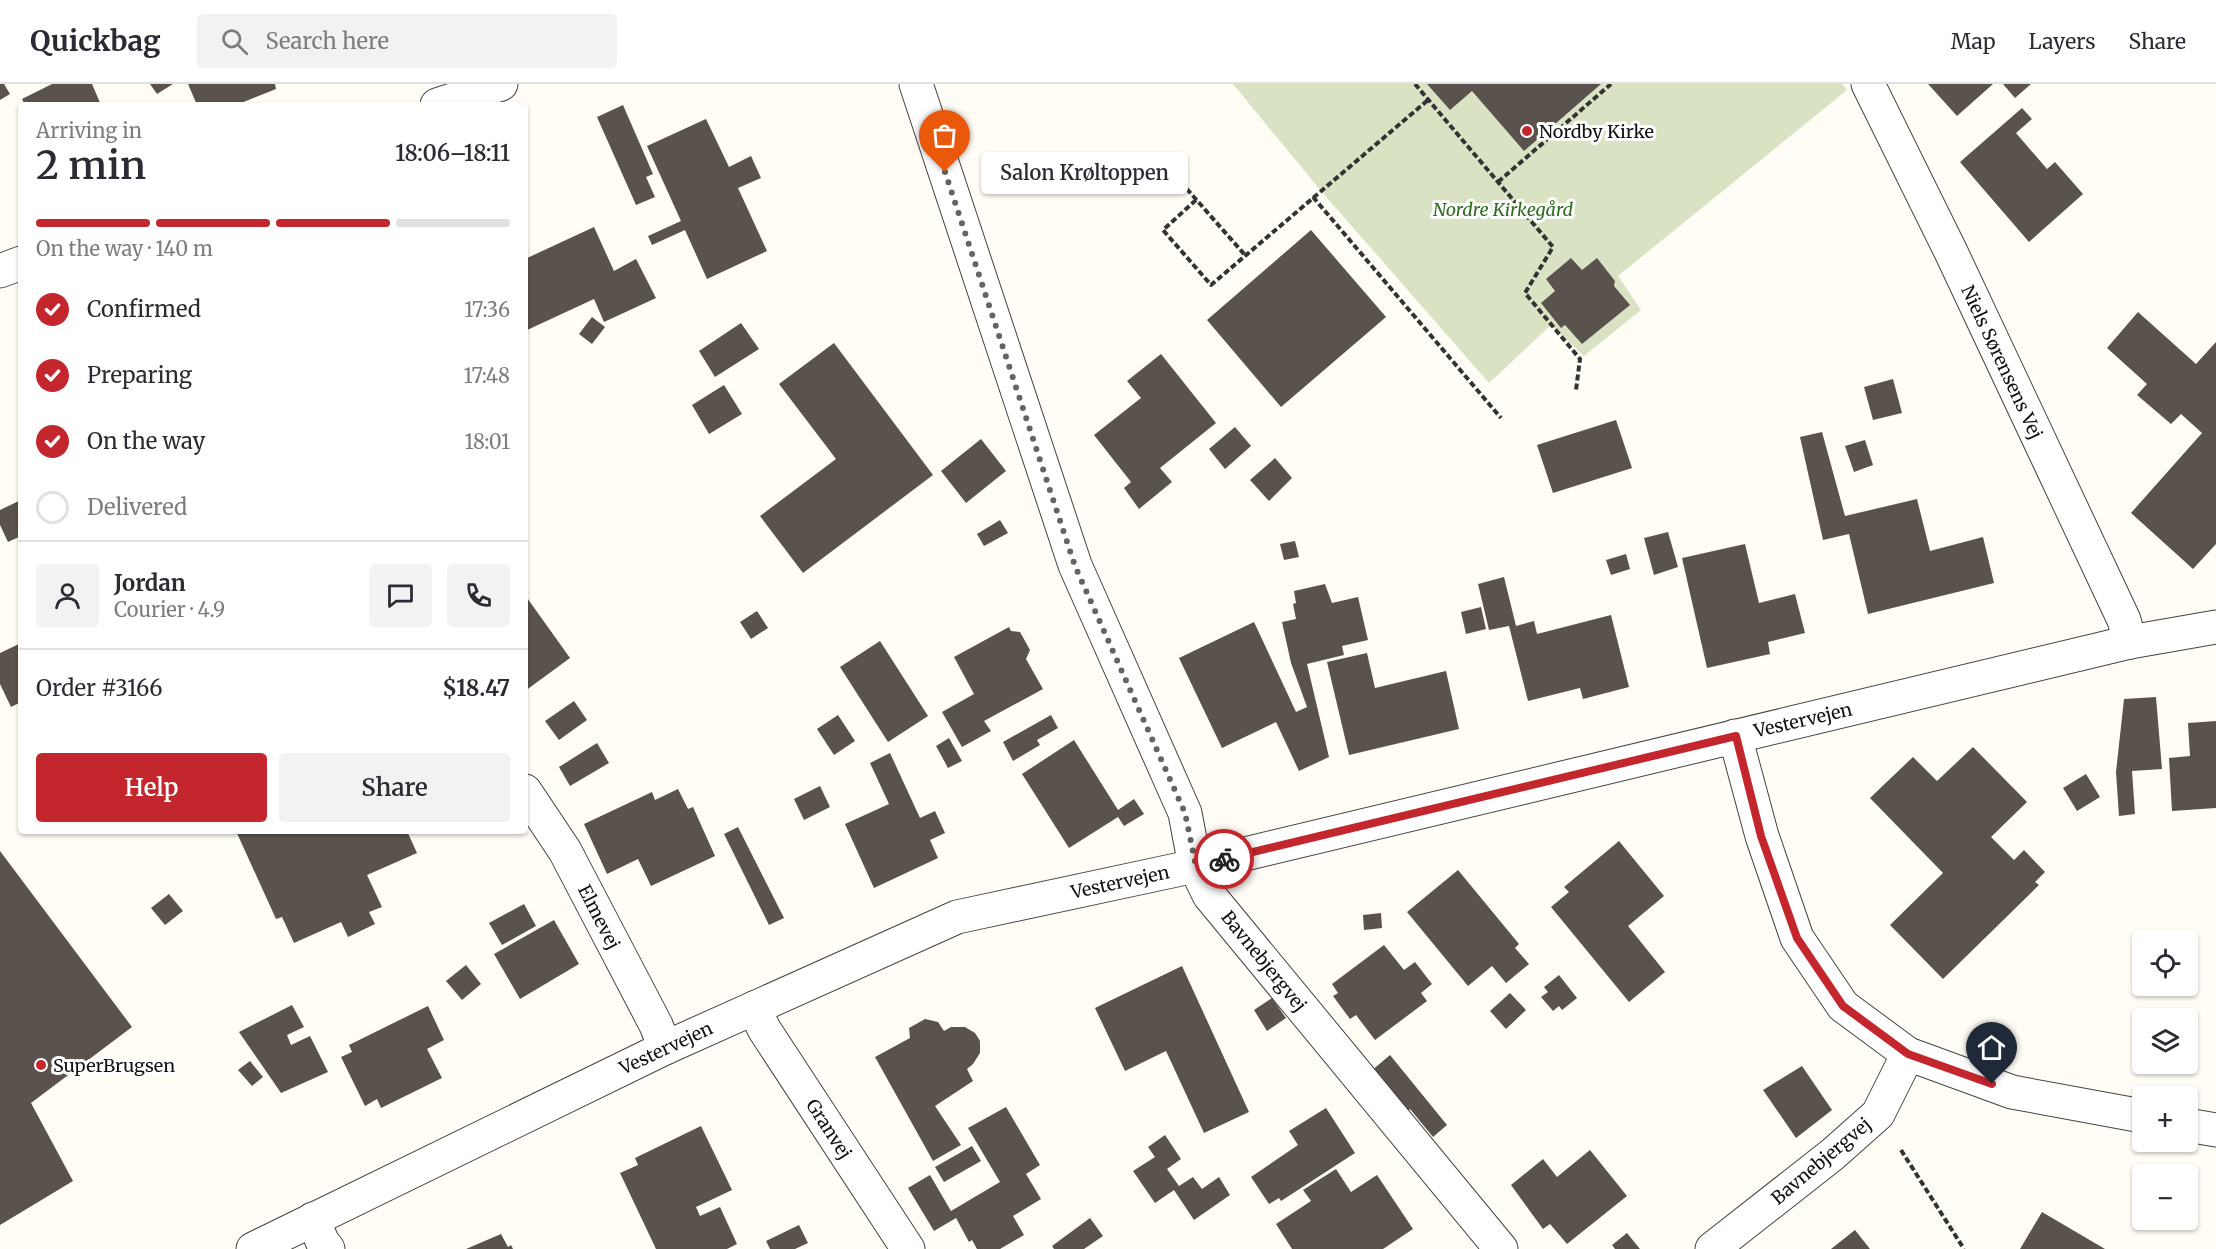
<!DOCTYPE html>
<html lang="en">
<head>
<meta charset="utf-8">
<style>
	:root { --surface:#fff; --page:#f2f2f3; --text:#2b2b33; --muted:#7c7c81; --line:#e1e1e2; --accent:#c4262e }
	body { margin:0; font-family:Merriweather,serif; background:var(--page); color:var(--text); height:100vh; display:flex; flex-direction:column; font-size:22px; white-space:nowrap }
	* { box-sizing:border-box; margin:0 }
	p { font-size:20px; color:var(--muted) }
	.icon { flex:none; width:33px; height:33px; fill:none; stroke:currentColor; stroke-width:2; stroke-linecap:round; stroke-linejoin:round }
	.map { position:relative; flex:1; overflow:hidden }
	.sheet { position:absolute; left:18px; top:18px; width:510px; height:732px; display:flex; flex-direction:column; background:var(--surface); border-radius:6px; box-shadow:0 2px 4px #0004 }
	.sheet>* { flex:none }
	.tools { position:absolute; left:2132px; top:846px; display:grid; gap:12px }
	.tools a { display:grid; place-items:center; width:66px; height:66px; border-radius:6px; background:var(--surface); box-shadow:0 2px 4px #0004; font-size:30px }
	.pin { position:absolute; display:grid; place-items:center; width:51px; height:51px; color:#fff; margin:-62px -26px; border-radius:50% 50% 50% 0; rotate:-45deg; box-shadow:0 0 6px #0007 }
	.pin .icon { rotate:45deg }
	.courier { position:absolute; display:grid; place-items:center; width:60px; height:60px; margin:-30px; border:4px solid #c4262e; border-radius:50%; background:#fff; color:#222; box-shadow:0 2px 8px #0007 }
	.bubble { position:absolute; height:42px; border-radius:6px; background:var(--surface); box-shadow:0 2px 4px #0004; font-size:20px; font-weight:600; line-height:42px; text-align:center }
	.head em { font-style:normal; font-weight:600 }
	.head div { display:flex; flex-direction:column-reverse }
	.head { display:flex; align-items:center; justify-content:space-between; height:102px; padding:0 18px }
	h1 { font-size:39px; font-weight:600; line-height:45px }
	.bar { display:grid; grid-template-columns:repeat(4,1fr); gap:9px 6px; align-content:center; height:72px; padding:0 18px }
	.bar i { height:8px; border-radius:4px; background:var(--line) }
	.bar .active { background:var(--accent) }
	.bar p { grid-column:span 4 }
	.line { display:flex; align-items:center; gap:15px; padding:0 18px; border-top:2px solid var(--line) }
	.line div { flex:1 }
	.round { display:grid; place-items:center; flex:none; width:63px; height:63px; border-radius:6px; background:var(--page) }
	ol { padding:0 18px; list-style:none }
	li { display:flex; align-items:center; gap:18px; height:66px }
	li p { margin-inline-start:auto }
	li .icon { padding:6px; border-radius:50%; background:var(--accent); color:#fff; stroke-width:4 }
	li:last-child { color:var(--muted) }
	li i { width:33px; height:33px; border:3px solid var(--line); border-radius:50% }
	.button { display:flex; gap:12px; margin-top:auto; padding:12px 18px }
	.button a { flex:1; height:69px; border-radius:6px; background:var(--accent); color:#fff; font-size:24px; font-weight:600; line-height:69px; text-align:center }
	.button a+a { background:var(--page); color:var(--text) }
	header { display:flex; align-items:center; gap:36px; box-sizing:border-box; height:84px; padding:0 30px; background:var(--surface); border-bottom:2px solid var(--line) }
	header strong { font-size:28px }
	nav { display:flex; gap:33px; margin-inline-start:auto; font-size:21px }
	.search { width:420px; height:54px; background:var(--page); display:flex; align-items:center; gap:15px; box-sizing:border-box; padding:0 21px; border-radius:6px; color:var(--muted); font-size:22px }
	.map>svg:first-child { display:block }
</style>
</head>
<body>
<header>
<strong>Quickbag</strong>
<div class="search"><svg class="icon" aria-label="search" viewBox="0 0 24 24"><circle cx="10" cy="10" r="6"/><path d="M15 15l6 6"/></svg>Search here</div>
<nav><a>Map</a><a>Layers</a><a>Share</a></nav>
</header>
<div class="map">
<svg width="2216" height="1165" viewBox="0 0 2216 1165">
	<rect width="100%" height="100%" fill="#fffdf5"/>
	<path fill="#d9e3c4" d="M1233,0H1842L1847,6L1618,192L1641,226L1584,272L1551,241L1489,299L1321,107Z"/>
	<g fill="#5a524d">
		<path d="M0,0H4L10,10L0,16Z"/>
		<path d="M52,0H92L101,21H25L22,15Z"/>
		<path d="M150,0H173L157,10Z"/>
		<path d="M188,0H275L276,5L236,21H197Z"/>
		<path d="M1427,0H1601L1524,67L1472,7L1450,26Z"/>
		<path d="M1928,0H1993L1957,32Z"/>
		<path d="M2003,0H2031L2015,14Z"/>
		<path d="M623,21L653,90L646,93L655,113L636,121L597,33Z"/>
		<path d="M2022,24L2032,35L2016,49L2047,85L2055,78L2083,110L2029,158L1960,78Z"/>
		<path d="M706,35L729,83L751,72L761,94L738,104L767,167L707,195L685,146L652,161L648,152L681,137L647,62Z"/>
		<path d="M594,143L614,187L636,175L656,214L604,238L594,215L525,247V175Z"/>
		<path d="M1311,146L1386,233L1281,323L1207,236Z"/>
		<path d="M1571,174L1582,186L1597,174L1615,197L1614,202L1630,221L1582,260L1565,241L1561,244L1541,219L1555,207L1546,195Z"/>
		<path d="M2138,228L2196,280L2216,258V460L2193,485L2131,429L2202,349L2181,330L2171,340L2137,311L2147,300L2107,264Z"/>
		<path d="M592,233L605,243L592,260L579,250Z"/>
		<path d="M741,239L759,265L715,293L699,267Z"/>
		<path d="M834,259L933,391L803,489L760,432L836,375L779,300Z"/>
		<path d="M1161,270L1216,339L1160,384L1172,398L1139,425L1124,404L1131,398L1094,351L1141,314L1127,297Z"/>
		<path d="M1893,295L1902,329L1873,336L1864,303Z"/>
		<path d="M724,301L742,330L709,350L692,321Z"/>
		<path d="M1616,336L1632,384L1553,409L1537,361Z"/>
		<path d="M1235,343L1251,362L1225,385L1209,365Z"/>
		<path d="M1822,348L1845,432L1917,415L1930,467L1983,453L1994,499L1868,530L1849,450L1823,456L1800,353Z"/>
		<path d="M981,355L1006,387L966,419L941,387Z"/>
		<path d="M1865,356L1873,381L1854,388L1845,362Z"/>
		<path d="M1275,374L1292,394L1269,417L1250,396Z"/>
		<path d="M21,416V452L8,458L0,441V426Z"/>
		<path d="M1000,436L1008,449L984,462L977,450Z"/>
		<path d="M1668,448L1678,483L1654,491L1644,454Z"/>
		<path d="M1295,457L1299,473L1284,476L1280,460Z"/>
		<path d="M1745,460L1759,519L1795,510L1805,549L1768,558L1770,570L1707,584L1682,474Z"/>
		<path d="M1626,470L1630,485L1611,491L1606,476Z"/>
		<path d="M1504,493L1516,542L1534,537L1537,550L1611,531L1629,603L1583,615L1580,604L1528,617L1509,542L1489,546L1478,500Z"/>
		<path d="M1325,500L1332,519L1358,513L1368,556L1342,562L1344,571L1307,580L1329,673L1299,687L1276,638L1222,664L1179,574L1254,538L1296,628L1307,623L1291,579L1282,538L1296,535L1293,520L1296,519L1294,507Z"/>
		<path d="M525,511L570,574L525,607Z"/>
		<path d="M1481,523L1486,545L1466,550L1461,528Z"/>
		<path d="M757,527L768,544L751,555L740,538Z"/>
		<path d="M1009,543L1011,547L1020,548L1030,566L1026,575L1043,605L984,637L991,647L962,663L942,628L974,610L954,573Z"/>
		<path d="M880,557L928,632L888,658L840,583Z"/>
		<path d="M21,559V618L11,623L0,600V569Z"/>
		<path d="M1367,569L1375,604L1446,587L1459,645L1349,671L1327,578Z"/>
		<path d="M2156,613L2162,685L2132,687L2135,730L2119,732L2116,688L2124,615Z"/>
		<path d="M574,617L587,636L559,656L545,637Z"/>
		<path d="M838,631L855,657L834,671L817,645Z"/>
		<path d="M1051,631L1058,644L1037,656L1040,661L1013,677L1003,658Z"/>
		<path d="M2216,637V724L2172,727L2169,674L2190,672L2188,639Z"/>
		<path d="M949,654L962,677L948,684L936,662Z"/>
		<path d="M1074,656L1118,726L1134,715L1144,730L1124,742L1118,733L1069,764L1022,690Z"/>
		<path d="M597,659L609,679L570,702L559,683Z"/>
		<path d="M1973,663L2027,718L1991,753L2014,776L2024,766L2045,788L2035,798L2039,801L1943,895L1890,841L1943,789L1870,714L1913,673L1937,697Z"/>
		<path d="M890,669L920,734L935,727L945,749L930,756L938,774L874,804L845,740L889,720L870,679Z"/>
		<path d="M2086,690L2100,713L2077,727L2063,704Z"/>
		<path d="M820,702L830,723L804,736L794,715Z"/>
		<path d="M678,705L688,725L693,723L715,772L651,802L638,775L607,790L584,740L652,708L655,716Z"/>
		<path d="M738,743L784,834L769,841L724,750Z"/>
		<path d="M236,747H407L417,769L367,791L382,823L369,828L375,840L348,853L341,838L294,859L282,833L276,835Z"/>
		<path d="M1619,757L1664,812L1628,842L1665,888L1629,918L1551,823L1569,808L1564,803Z"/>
		<path d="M0,767L132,943L31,1019L73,1097L0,1141Z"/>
		<path d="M1458,786L1519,860L1515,864L1529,880L1506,899L1492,882L1468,902L1407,828Z"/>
		<path d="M169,810L183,827L165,841L151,824Z"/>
		<path d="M524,820L536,842L502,861L489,839Z"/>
		<path d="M1381,829L1382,844L1364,846L1363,831Z"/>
		<path d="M554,836L579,880L520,915L494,870Z"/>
		<path d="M1384,861L1404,886L1415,878L1432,900L1421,909L1427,917L1375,956L1356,931L1350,935L1333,912L1338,909L1332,900Z"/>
		<path d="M466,881L481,900L462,916L446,897Z"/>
		<path d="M1182,882L1249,1028L1204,1049L1166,967L1125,987L1095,924Z"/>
		<path d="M1559,891L1577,914L1562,926L1559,922L1553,927L1541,913L1548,908L1544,903Z"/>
		<path d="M1510,909L1526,926L1506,945L1490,927Z"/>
		<path d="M1272,914L1286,934L1267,947L1254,926Z"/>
		<path d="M292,921L304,943L287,951L291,961L310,952L328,988L281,1009L239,948Z"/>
		<path d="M428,922L444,956L427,965L442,994L381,1024L377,1015L365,1022L341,973L352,968L349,961Z"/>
		<path d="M925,935L938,938L944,947L951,943H965L975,949L980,957V969L973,980L967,985L973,997L935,1022L961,1061L933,1077L875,973L910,954L909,944Z"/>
		<path d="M1390,971L1447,1041L1433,1053L1410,1025L1405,1030L1370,988Z"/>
		<path d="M250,977L263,993L252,1002L238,986Z"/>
		<path d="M1802,982L1832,1026L1796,1054L1763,1006Z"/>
		<path d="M1006,1023L1040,1081L1026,1090L1041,1115L1013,1132L1024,1151L1000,1165H977L972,1156L969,1158L956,1134L934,1147L908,1104L930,1091L951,1127L1000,1098L968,1044Z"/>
		<path d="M1326,1024L1355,1069L1281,1117L1279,1114L1269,1120L1251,1093L1298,1061L1289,1047Z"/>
		<path d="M701,1042L732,1106L696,1123L700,1132L720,1123L737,1160L727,1165H656L620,1089L638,1081L635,1074Z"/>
		<path d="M1165,1051L1181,1075L1167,1085L1179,1102L1193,1093L1202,1105L1219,1093L1230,1111L1194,1136L1174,1106L1155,1119L1133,1087L1155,1073L1148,1063Z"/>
		<path d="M972,1062L981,1077L944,1098L935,1083Z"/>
		<path d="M1590,1066L1627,1112L1567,1160L1550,1140L1543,1145L1511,1101L1543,1075L1557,1093Z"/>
		<path d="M1336,1085L1351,1108L1377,1091L1413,1145L1383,1165H1292L1276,1140L1311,1117L1303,1106Z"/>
		<path d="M2042,1128L2105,1165H2020Z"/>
		<path d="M1090,1134L1103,1152L1084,1165H1054L1052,1162Z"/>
		<path d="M799,1141L808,1159L795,1165H770L766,1157Z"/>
		<path d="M1855,1146L1870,1165H1831Z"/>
		<path d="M1627,1149L1640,1165H1615L1612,1161Z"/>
		<path d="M501,1150L508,1163L511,1161L513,1165H466Z"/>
	</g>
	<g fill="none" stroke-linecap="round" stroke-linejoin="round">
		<g stroke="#444" stroke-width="35">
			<g id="minor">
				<path d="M916,0L1075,481L1185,729L1195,782L1209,811L1501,1165"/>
				<path d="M1868,0L1951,168L2124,536L2130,558"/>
				<path d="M437,21L501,0"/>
				<path d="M0,187L21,179"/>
				<path d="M1735,652L1762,752L1797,854L1843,922L1908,970L2012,1008L2142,1032"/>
				<path d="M525,707L565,767L656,941L665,964"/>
				<path d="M754,924L764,945L908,1165"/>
				<path d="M2187,1041L2216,1046"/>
				<path d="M313,1135L322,1157L328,1165"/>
				<path d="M253,1165L665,964L957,833L1195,782L2130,558L2216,543"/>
				<path d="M1712,1165L1833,1070L1878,1030L1908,970"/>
			</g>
		</g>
		<g stroke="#333" stroke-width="4" stroke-dasharray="6 3" stroke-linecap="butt">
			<path d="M1415,0L1553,163L1525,209L1580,275L1576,306"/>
			<path d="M1157,71L1245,171"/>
			<path d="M1498,98L1611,0"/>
			<path d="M1313,113L1501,334"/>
			<path d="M1196,116L1163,146L1211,201L1428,16"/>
			<path d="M1901,1066L1964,1165"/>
		</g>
		<use href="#minor" stroke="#fff" stroke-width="33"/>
	</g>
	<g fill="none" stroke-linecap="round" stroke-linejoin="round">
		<path stroke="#646461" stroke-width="6" stroke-dasharray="0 10.8" d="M945,88L1075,482L1185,729L1196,782L1224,775"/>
		<path stroke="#c4262e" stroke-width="8" d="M1224,775L1736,652L1761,752L1797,854L1843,922L1908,970L1992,1000"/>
	</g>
	<g fill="#c4262e" stroke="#fff" stroke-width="2">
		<circle cx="1527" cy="47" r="6"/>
		<circle cx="41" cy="981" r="6"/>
	</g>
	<g text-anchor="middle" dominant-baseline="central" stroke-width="6" stroke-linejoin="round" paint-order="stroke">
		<g font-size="18" fill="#111" stroke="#fff" text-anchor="start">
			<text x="1539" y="47">Nordby Kirke</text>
			<text x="53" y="981">SuperBrugsen</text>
		</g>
		<g font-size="18" font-style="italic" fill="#2f6b1f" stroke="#fff">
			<text x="1503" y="125">Nordre Kirkegård</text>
		</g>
		<g font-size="18" fill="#111" stroke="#fff">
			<text transform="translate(2002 278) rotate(65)">Niels Sørensens Vej</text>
			<text transform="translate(1803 636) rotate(-13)">Vestervejen</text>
			<text transform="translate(1120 798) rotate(-12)">Vestervejen</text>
			<text transform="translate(599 833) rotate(63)">Elmevej</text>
			<text transform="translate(1264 877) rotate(51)">Bavnebjergvej</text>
			<text transform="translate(666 964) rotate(-25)">Vestervejen</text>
			<text transform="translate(829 1045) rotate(57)">Granvej</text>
			<text transform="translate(1821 1077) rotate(-40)">Bavnebjergvej</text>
		</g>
	</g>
</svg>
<div class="tools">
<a><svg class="icon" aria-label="locate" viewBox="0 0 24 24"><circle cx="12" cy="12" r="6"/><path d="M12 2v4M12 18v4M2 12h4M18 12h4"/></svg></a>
<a><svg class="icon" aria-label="layers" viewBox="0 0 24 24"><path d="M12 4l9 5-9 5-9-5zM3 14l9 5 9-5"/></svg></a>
<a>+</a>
<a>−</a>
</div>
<div class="pin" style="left:945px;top:88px;background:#ea580c"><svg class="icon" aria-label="bag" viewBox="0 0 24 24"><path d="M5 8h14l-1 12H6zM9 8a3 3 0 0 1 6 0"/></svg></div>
<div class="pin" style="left:1992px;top:1000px;background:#1f2937"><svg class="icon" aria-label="home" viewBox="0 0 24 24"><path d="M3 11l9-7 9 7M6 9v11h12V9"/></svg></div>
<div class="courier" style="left:1224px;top:775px"><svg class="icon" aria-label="bike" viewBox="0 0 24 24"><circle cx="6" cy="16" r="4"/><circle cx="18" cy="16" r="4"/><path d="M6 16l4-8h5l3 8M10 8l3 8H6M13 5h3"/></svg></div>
<div class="bubble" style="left:981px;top:68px;width:207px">Salon Krøltoppen</div>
<section class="sheet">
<div class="head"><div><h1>2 min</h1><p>Arriving in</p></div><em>18:06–18:11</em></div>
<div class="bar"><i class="active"></i><i class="active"></i><i class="active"></i><i></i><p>On the way · 140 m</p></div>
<ol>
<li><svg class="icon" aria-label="check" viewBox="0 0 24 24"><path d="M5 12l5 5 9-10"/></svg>Confirmed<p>17:36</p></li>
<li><svg class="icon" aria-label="check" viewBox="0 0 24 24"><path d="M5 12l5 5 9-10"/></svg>Preparing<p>17:48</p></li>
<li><svg class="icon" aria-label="check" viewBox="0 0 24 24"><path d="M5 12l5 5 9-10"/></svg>On the way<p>18:01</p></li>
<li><i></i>Delivered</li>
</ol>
<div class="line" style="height:108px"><a class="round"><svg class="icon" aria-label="person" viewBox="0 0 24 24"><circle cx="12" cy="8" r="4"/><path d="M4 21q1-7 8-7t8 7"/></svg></a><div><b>Jordan</b><p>Courier · 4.9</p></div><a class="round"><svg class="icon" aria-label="chat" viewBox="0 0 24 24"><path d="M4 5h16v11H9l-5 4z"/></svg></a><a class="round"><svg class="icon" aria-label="phone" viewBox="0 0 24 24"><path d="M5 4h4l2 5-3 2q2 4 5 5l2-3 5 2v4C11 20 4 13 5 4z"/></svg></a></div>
<div class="line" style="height:78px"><div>Order #3166</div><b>$18.47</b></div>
<div class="button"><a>Help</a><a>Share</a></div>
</section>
</div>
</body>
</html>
